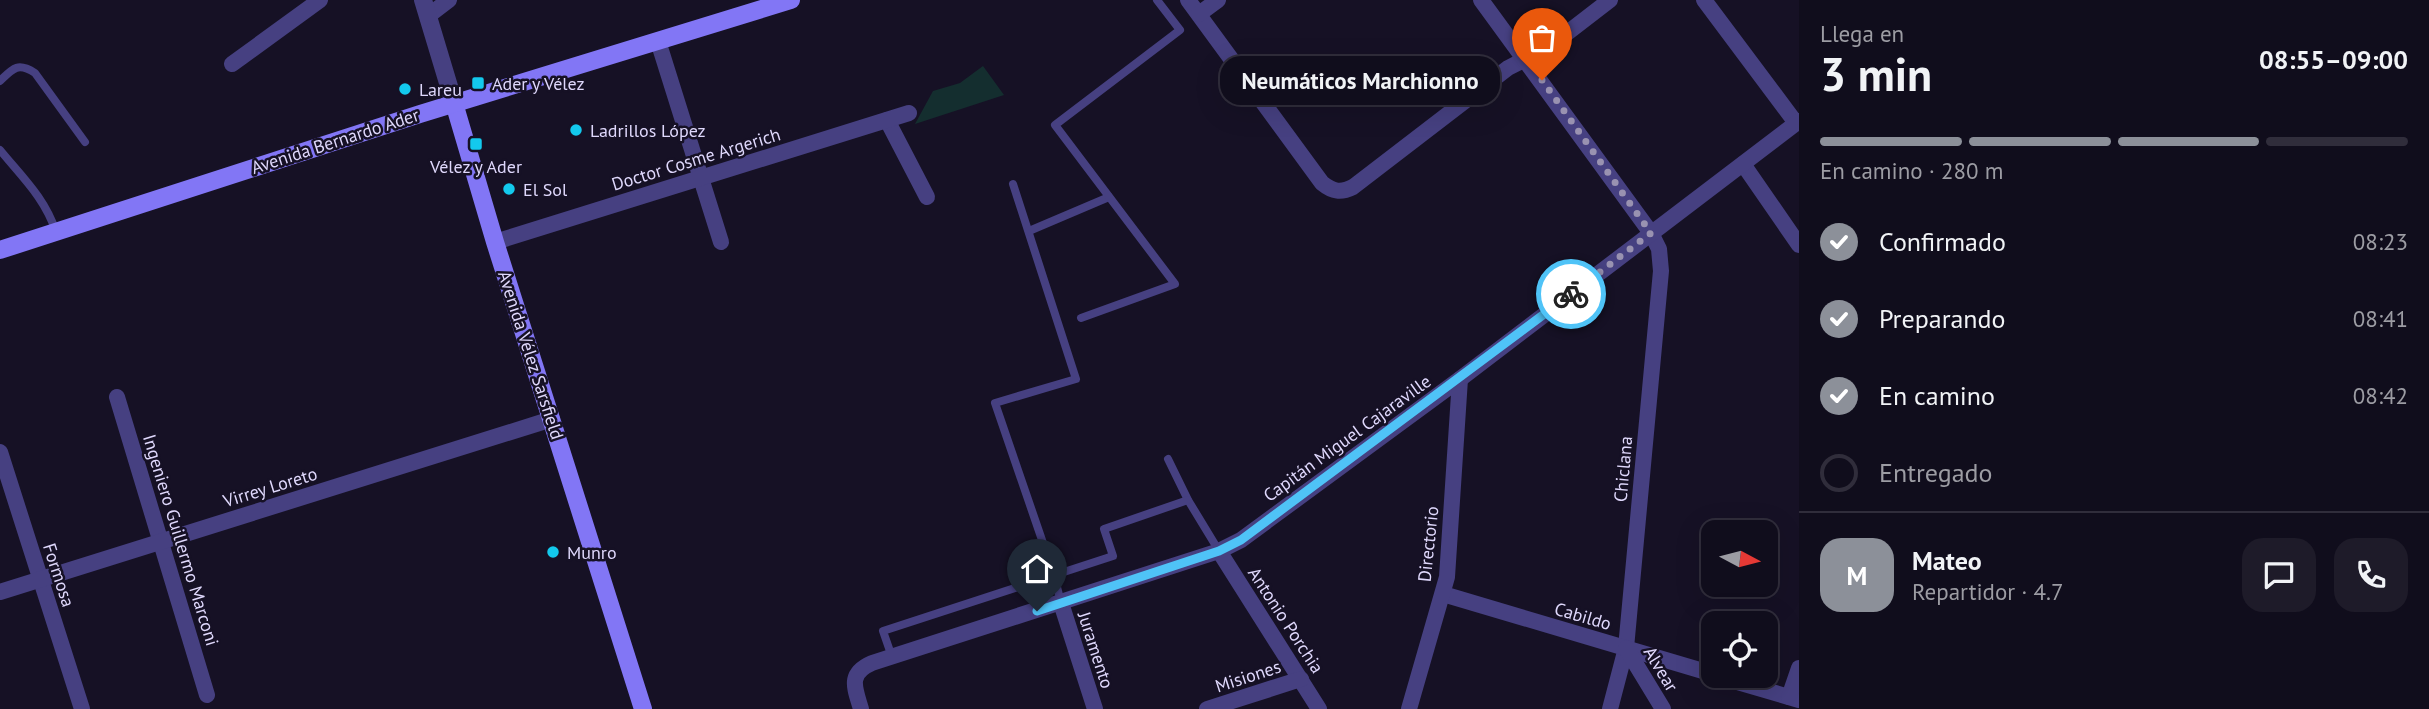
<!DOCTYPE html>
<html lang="es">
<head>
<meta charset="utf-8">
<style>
	:root { --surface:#100d1c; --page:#1e1b29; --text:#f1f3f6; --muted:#9c9ca3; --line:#302d3b; --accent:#8c9099 }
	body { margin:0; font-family:"PT Sans",sans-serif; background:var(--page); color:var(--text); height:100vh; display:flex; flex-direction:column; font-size:26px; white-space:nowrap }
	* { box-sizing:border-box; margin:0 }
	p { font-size:23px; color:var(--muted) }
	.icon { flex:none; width:38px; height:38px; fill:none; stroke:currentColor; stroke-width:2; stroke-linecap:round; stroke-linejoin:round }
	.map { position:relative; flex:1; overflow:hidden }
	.drawer { display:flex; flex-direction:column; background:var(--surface); width:630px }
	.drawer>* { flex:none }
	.needle { width:46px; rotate:97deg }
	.tools { position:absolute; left:1701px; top:520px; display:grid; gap:14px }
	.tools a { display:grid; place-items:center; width:77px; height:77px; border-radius:14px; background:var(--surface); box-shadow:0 7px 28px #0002,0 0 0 2px var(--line); font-size:35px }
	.pin { position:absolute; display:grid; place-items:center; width:60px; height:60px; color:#fff; margin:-72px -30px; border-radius:50% 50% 50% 0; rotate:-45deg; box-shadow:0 0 7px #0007 }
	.pin .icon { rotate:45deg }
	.courier { position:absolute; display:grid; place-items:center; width:70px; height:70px; margin:-35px; border:5px solid #4fc3f7; border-radius:50%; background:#fff; color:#222; box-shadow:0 2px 9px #0007 }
	.bubble { position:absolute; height:49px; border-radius:21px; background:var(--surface); box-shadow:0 7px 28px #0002,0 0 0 2px var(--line); font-size:23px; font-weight:700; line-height:49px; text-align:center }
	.summary em { font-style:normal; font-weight:700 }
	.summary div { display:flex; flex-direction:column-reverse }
	.summary { display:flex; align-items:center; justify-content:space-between; height:119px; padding:0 21px }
	h1 { font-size:46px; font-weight:700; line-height:52px }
	.bar { display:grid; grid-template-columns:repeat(4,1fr); gap:10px 7px; align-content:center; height:84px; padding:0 21px }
	.bar i { height:9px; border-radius:5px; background:var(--line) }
	.bar .on { background:var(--accent) }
	.bar p { grid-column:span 4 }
	.line { display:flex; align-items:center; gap:18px; padding:0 21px; border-top:2px solid var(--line) }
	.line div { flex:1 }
	.round { display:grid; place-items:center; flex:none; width:74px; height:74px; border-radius:21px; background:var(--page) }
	ol { padding:0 21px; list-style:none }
	li { display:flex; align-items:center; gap:21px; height:77px }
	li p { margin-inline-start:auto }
	li .icon { padding:7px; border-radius:50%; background:var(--accent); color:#fff; stroke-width:4 }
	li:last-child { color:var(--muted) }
	li i { width:38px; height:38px; border:4px solid var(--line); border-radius:50% }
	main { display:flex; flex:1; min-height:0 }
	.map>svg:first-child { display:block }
</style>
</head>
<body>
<main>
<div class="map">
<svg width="1799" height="709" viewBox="0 0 1799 709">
	<rect width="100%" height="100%" fill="#161125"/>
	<path fill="#142e2f" d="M983,66L1004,95L915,124L933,91L960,83Z"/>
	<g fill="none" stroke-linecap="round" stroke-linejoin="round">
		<g stroke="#464081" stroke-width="8">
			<path d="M0,81C13,68 18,62 35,73L85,142"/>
			<path d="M0,150C22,177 45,198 56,232"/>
			<path d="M1013,184L1076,379L995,403L1054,575L1061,603"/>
			<path d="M1029,231L1109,197"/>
			<path d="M1081,318L1175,284L1055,125L1180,30L1157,0"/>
			<path d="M1168,459L1188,500L1219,551"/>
			<path d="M892,657L883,631L1113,556L1104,529L1188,500"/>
		</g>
		<g stroke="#464081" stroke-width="16">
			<path d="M1188,0L1322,183C1333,192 1341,193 1353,187L1508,68L1549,47L1610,0"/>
			<path d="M1481,0L1651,233L1659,249L1661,271L1626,648L1610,709"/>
			<path d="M1704,0L1796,123"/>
			<path d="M1199,14L1218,0"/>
			<path d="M428,16L449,0"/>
			<path d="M658,41L721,242"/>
			<path d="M232,64L320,0"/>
			<path d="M887,120L927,197"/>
			<path d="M1743,164L1799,245"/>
			<path d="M495,242L909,113"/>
			<path d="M117,397L207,695"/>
			<path d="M0,452L82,709"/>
			<path d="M1219,551L1319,709"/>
			<path d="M0,592L552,419"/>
			<path d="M1443,594L1713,674"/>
			<path d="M1061,603L1095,709"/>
			<path d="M1626,648L1663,709"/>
			<path d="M1717,676L1799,700"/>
			<path d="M1789,697L1799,668"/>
			<path d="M861,709C855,688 847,674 872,663L1219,551L1241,540L1460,379L1799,121"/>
			<path d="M1207,709L1301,679"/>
			<path d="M1409,709L1447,577L1460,379"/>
		</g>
		<path stroke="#464081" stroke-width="18" d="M423,0L454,103"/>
		<g stroke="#8276f5" stroke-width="18">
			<path d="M454,103L495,242L643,709"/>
			<path d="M0,250L420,114L791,0"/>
		</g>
	</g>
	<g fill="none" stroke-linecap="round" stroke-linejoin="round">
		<path stroke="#9992b1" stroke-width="7" stroke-dasharray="0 12.6" d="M1542,80L1651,233L1571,294"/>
		<path stroke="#4fc3f7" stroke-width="9" d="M1037,611L1219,551L1241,540L1571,294"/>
	</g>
	<g fill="#13c9ed" stroke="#161125" stroke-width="2.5">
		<rect x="471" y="76" width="14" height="14" rx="3.5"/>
		<circle cx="405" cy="89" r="7"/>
		<circle cx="576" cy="130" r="7"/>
		<rect x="469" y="137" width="14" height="14" rx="3.5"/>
		<circle cx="509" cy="189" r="7"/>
		<circle cx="553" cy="552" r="7"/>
	</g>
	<g text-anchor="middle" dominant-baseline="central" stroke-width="5" stroke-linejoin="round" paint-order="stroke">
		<g font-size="18" fill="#dfd8fc" stroke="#161125" text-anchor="start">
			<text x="492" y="83">Ader y Vélez</text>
			<text x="419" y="89">Lareu</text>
			<text x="590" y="130">Ladrillos López</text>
			<text x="476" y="166" text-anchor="middle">Vélez y Ader</text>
			<text x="523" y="189">El Sol</text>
			<text x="567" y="552">Munro</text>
		</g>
		<g font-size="18" fill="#dfd8fc" stroke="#161125">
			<text transform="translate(335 141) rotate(-18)">Avenida Bernardo Ader</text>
			<text transform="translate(696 159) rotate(-17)">Doctor Cosme Argerich</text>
			<text transform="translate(531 355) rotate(72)">Avenida Vélez Sarsfield</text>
			<text transform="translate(1347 438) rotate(-36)">Capitán Miguel Cajaraville</text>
			<text transform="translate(1623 469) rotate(-85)">Chiclana</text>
			<text transform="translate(270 487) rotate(-17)">Virrey Loreto</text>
			<text transform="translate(181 540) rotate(73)">Ingeniero Guillermo Marconi</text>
			<text transform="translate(1428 544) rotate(-84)">Directorio</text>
			<text transform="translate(59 575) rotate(72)">Formosa</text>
			<text transform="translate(1583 616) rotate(16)">Cabildo</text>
			<text transform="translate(1286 620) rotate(57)">Antonio Porchia</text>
			<text transform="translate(1096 650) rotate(72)">Juramento</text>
			<text transform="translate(1661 669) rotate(59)">Alvear</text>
			<text transform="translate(1248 676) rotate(-18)">Misiones</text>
		</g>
	</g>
</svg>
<div class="tools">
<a><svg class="needle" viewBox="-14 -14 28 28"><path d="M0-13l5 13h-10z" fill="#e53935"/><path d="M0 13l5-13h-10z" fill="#9c9ca3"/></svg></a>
<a><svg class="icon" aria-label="locate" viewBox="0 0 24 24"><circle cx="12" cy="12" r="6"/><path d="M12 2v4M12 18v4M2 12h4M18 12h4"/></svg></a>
</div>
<div class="pin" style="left:1542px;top:80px;background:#ea580c"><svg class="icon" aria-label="bag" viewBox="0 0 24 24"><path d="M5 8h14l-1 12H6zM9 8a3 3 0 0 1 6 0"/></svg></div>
<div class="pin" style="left:1037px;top:611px;background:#1f2937"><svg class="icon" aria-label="home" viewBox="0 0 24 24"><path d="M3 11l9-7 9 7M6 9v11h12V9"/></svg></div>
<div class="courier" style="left:1571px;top:294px"><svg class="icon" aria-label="bike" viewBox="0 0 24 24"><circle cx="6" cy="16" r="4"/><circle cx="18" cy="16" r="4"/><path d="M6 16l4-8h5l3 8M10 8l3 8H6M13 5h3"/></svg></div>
<div class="bubble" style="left:1220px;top:56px;width:280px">Neumáticos Marchionno</div>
</div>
<section class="drawer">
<div class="summary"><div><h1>3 min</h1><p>Llega en</p></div><em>08:55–09:00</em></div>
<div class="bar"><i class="on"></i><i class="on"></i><i class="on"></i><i></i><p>En camino · 280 m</p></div>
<ol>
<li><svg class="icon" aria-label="check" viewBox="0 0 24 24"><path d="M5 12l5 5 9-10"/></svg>Confirmado<p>08:23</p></li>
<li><svg class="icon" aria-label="check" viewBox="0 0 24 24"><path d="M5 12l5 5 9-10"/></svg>Preparando<p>08:41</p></li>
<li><svg class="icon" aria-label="check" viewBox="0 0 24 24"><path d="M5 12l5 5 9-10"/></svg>En camino<p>08:42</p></li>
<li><i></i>Entregado</li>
</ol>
<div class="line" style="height:126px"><b class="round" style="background:var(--accent);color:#fff">M</b><div><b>Mateo</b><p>Repartidor · 4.7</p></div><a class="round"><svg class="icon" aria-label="chat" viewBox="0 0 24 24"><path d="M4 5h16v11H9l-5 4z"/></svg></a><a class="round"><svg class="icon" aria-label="phone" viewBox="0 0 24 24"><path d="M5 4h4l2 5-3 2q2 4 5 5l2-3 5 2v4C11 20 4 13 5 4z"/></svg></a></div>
</section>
</main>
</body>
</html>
